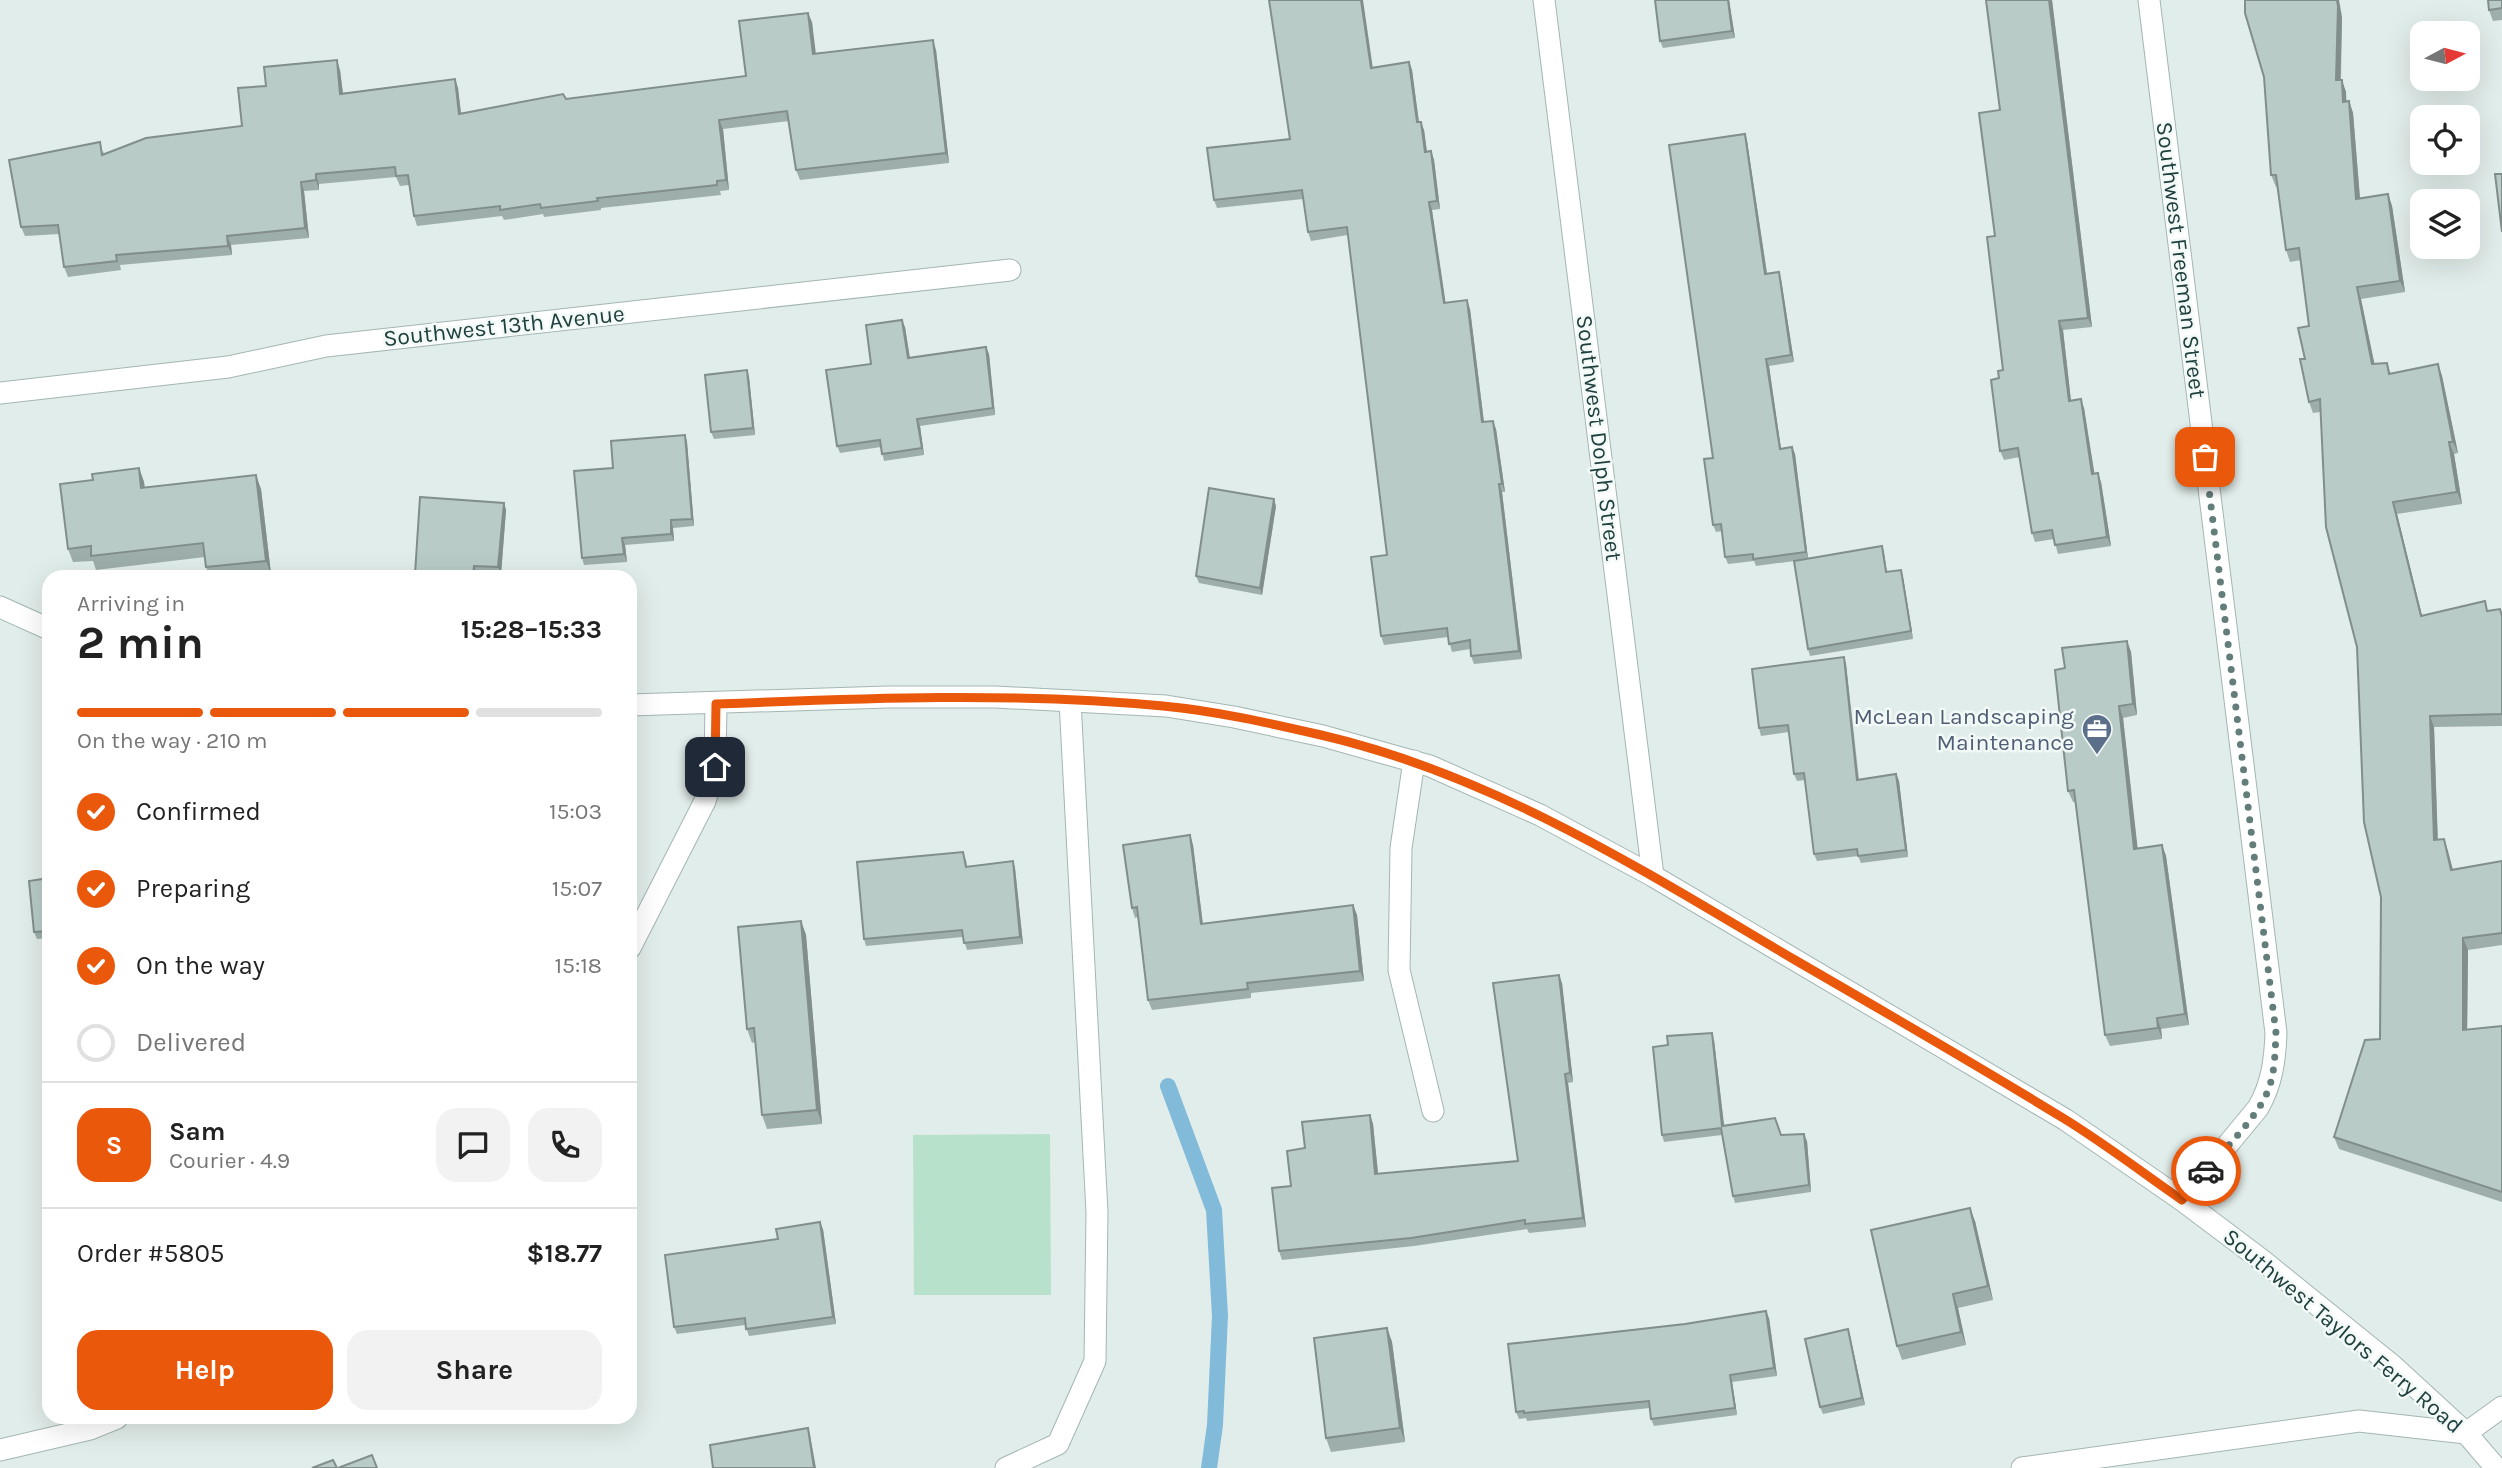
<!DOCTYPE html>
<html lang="en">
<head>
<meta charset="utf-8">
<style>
	:root { --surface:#fff; --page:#f2f2f2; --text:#222; --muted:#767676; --line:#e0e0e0; --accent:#ea580c }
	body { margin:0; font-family:Karla,sans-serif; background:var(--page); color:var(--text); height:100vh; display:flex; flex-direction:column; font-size:26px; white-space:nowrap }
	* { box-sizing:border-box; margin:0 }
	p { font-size:23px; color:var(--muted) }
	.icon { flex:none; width:38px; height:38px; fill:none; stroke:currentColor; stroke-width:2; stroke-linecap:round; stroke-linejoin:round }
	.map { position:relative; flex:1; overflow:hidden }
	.drawer { position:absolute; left:42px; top:570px; width:595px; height:854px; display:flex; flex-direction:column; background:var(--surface); border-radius:21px; box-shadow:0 7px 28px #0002 }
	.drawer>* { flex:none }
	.needle { width:46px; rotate:83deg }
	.controls { position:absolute; left:2410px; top:21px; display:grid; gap:14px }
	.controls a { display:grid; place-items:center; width:70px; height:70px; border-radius:14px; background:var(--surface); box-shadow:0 7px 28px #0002; font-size:35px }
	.pin { position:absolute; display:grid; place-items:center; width:60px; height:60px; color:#fff; margin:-30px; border-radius:14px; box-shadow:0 4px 10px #0006 }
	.courier { position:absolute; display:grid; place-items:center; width:70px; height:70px; margin:-35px; border:5px solid #ea580c; border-radius:50%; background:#fff; color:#222; box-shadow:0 2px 9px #0007 }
	.headline em { font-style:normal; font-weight:700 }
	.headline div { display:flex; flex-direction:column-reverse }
	.headline { display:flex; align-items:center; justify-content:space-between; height:119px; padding:0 35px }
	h1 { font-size:46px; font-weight:700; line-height:52px }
	.bar { display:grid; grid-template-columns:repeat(4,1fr); gap:10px 7px; align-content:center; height:84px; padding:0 35px }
	.bar i { height:9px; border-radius:5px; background:var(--line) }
	.bar .active { background:var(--accent) }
	.bar p { grid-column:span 4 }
	.line { display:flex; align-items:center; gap:18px; padding:0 35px; border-top:2px solid var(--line) }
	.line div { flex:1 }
	.round { display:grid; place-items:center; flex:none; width:74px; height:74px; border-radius:21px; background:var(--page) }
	ol { padding:0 35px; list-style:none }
	li { display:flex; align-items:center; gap:21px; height:77px }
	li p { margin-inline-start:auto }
	li .icon { padding:7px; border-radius:50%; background:var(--accent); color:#fff; stroke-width:4 }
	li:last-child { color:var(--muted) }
	li i { width:38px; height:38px; border:4px solid var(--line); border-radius:50% }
	.cta { display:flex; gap:14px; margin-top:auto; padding:14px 35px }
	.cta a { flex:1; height:80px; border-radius:21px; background:var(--accent); color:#fff; font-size:28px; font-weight:700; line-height:80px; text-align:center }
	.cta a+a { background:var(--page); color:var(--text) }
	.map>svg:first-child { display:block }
</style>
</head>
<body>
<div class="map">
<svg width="2502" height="1468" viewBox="0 0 2502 1468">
	<rect width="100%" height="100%" fill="#e1edea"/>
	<path fill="#b7e1cb" d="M1050,1134L1051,1295H914L913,1135Z"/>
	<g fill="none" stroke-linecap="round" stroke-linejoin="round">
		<path stroke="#82bad9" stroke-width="16" d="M1168,1086L1214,1210L1220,1316L1215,1425L1209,1468"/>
		<g stroke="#a3b6b3" stroke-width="23">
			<g id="minor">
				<path d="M1544,0L1653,876"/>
				<path d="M2149,0L2276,1033C2275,1060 2272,1084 2258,1108L2182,1200"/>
				<path d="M0,393L228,367L326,346L1010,270"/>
				<path d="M0,607L49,629"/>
				<path d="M630,705L888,697H995L1166,706L1234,717L1323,736L1430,766L1540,815L1653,876L2066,1120L2182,1200L2263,1261L2393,1366L2466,1433L2496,1468"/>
				<path d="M1414,761L1401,848L1399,970L1433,1111"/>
				<path d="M630,948L705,801L715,767L716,703"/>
				<path d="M2466,1433L2502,1407"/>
				<path d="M0,1450L90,1429L117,1418"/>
				<path d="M1006,1468L1058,1444L1095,1361L1097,1212L1070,701"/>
				<path d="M2022,1468L2359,1421L2466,1433"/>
			</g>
		</g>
		<use href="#minor" stroke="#fff" stroke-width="21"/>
	</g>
	<g fill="#9eafab">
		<path d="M1729,0L1735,38L1663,48L1660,41Z"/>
		<path d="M2052,0L2092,327L2063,330L2071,401L2084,408L2094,474L2101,482L2111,546L2058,554L2054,539L2035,542L2032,533L2020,457L2004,460L2000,451L1999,378L2003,370L1995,236L2000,110Z"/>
		<path d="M2502,0V20L2493,21L2489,10Z"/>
		<path d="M2342,17L2341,80L2346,92V101H2349L2353,113L2360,199L2388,194L2392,206L2405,292L2361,299L2374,364L2387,363L2391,374L2438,364L2442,376L2458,453L2454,454L2462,504L2397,514L2422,616L2488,610L2502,613V726L2434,727L2438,840L2444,839L2453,870L2502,861V945L2468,950L2467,1030L2502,1026V1202L2339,1149L2334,1137L2380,1039L2381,897L2357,647L2320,412L2313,413L2309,402L2305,359L2309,326L2301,260L2290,262L2286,250L2277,187H2276L2271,175L2264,77Z"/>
		<path d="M812,22L815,53L936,50L949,163L800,180L796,170L789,121L723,129L729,190L720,191L721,195L601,208V210L544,217L543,214L504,220L502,216L417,226L414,216L409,185L400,186L396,177L319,184V190L304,191L309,238L231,245L232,255L120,265L121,270L68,277L64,267L60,234L25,236L21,227L103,151L104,154L242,126L266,86L340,70L343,93L455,79L458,88L461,113L746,76Z"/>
		<path d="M1409,62L1412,70L1419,122L1424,130L1427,152L1431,151L1434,160L1440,209L1432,210L1445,303L1470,309L1484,422L1496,429L1505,492H1502L1522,659L1474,664L1471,656L1470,649L1452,652L1448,637L1384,645L1381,636L1387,555L1348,235L1311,241L1308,232L1303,199L1217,208L1214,200L1290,139L1373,67Z"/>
		<path d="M1745,134L1747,141L1767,273L1781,279L1794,362L1769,366L1781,449L1792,447L1795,454L1808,558L1882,546L1884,553L1887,572L1901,570L1903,577L1913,639L1810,656L1808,649L1802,560L1756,566L1754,561L1728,564L1725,557L1722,531L1716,532L1713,525V458Z"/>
		<path d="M905,327L910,358L989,354L995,415L920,426L924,455L884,461L881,447L840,453L837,446L871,364Z"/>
		<path d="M747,370L749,377L755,435L714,439L711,432Z"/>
		<path d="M685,435L687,442L694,526L673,528L674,541L625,545L627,562L584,565L582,558L613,468Z"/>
		<path d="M139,468L144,482L145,488L261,489L271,574L244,578H210L206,567L205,557L96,570L93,561L73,562L68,549L93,480Z"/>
		<path d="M504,503L506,510L501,574L477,573L476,578H417L415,574Z"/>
		<path d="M1276,506L1262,595L1199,583L1196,576Z"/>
		<path d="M2127,641L2131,652L2137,715L2123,718L2137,848L2162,845L2166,856L2189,1025L2161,1029L2162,1039L2110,1046L2105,1035L2075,802H2073L2068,791L2065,668Z"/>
		<path d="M1844,657L1846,664L1859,779L1896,774L1899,781L1908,857L1861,863L1858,856L1817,861L1814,854L1805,780L1797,781L1794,774L1789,732L1761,736L1759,728Z"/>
		<path d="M1190,835L1193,845L1203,924L1353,905L1357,915L1364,981L1251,993V998L1152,1010L1148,1000L1138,917L1135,918L1132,908Z"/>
		<path d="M966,859L967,866L1013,861L1015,868L1023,944L967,950L963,937L866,946L864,939Z"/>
		<path d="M49,878V938L37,939L34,932Z"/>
		<path d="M801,921L806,935L822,1124L767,1129L762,1115L755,1042L752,1043L747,1029Z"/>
		<path d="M1562,983L1573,1082L1568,1083L1586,1227L1529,1233L1527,1229L1414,1246L1282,1260L1279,1251L1291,1186L1305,1148L1370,1115L1373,1124L1378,1174L1518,1161Z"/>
		<path d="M1714,1040L1724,1126L1781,1135L1807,1141L1811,1192L1735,1203L1733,1196L1722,1135L1664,1142L1662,1135Z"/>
		<path d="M1975,1221L1993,1300L1958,1308L1966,1345L1902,1360L1897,1346Z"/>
		<path d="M823,1229L836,1324L749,1336L745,1325L677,1334L674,1327L778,1239Z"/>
		<path d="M1769,1318L1777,1376L1732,1382L1737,1415L1654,1426L1651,1419L1650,1408L1527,1421L1526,1418L1519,1419L1516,1412Z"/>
		<path d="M1387,1328L1392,1342L1405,1442L1331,1452L1326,1438Z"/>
		<path d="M1850,1336L1865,1405L1823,1414L1820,1407Z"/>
	</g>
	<g fill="#818e8b">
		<path d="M1361,0H1363L1374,76L1371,68Z"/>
		<path d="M1728,0H1729L1735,38L1732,31Z"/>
		<path d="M2049,0H2052L2092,327L2088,318Z"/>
		<path d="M2337,0H2339L2342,17L2340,92L2336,80Z"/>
		<path d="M808,13L812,22L817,63L813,54Z"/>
		<path d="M933,40L936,50L949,163L946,153Z"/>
		<path d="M337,60L340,70L344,103L340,94Z"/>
		<path d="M1409,62L1412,70L1420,131L1417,122Z"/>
		<path d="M455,79L458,88L462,123L459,114Z"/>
		<path d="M2342,80L2346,92L2347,113L2343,102Z"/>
		<path d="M2349,101L2353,113L2361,211L2356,199Z"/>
		<path d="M719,120L723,129L729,190L726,180Z"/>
		<path d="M1421,122L1424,130L1428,160L1425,152Z"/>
		<path d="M1745,134L1747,141L1768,281L1765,274Z"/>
		<path d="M1431,151L1434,160L1440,209L1437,201Z"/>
		<path d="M316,174L319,184V190L316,180Z"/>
		<path d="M301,182L304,191L309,238L305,228Z"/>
		<path d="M2388,194L2392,206L2405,292L2400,281Z"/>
		<path d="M1429,202L1432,210L1447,312L1444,303Z"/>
		<path d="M227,236L231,245L232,255L228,246Z"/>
		<path d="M1779,272L1781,279L1794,362L1791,355Z"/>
		<path d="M2357,287L2361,299L2377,376L2372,364Z"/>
		<path d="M1467,300L1470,309L1485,431L1482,422Z"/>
		<path d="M902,320L905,327L911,366L908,358Z"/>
		<path d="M2059,321L2063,330L2072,410L2069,401Z"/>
		<path d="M986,347L989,354L995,415L993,408Z"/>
		<path d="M1766,359L1769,366L1782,456L1780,449Z"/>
		<path d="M2438,364L2442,376L2458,453L2453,442Z"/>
		<path d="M747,370L749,377L755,435L753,428Z"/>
		<path d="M2081,399L2084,408L2096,483L2092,474Z"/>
		<path d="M917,419L920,426L924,455L922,448Z"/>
		<path d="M1493,421L1496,429L1505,492L1502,484Z"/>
		<path d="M685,435L687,442L694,526L692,519Z"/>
		<path d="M2449,442L2454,454L2462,504L2457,492Z"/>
		<path d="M1792,447L1795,454L1808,559L1806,552Z"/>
		<path d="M139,468L144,482L146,502L141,488Z"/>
		<path d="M2098,473L2101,482L2111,546L2107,537Z"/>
		<path d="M256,475L261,489L271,574L266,561Z"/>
		<path d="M1499,484L1502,492L1522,659L1519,651Z"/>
		<path d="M1274,499L1276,506L1262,595L1260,588Z"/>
		<path d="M2393,502L2397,514L2425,628L2421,616Z"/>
		<path d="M504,503L506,510L501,574L498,567Z"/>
		<path d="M671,520L673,528L674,541L671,534Z"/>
		<path d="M622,538L625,545L627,562L624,554Z"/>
		<path d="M1882,546L1884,553L1888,580L1886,572Z"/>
		<path d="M474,566L477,573L476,578L473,577Z"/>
		<path d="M1901,570L1903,577L1913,639L1911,631Z"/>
		<path d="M2127,641L2131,652L2137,715L2133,704Z"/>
		<path d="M1844,657L1846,664L1859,787L1857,780Z"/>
		<path d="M2119,706L2123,718L2139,860L2134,849Z"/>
		<path d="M2430,716L2434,727L2438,852L2434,840Z"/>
		<path d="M1896,774L1899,781L1908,857L1906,850Z"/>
		<path d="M1190,835L1193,845L1204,934L1201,924Z"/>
		<path d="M2444,839L2448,851L2456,882L2451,870Z"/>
		<path d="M2162,845L2166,856L2189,1025L2185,1014Z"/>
		<path d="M1013,861L1015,868L1023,944L1020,937Z"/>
		<path d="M1353,905L1357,915L1364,981L1360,971Z"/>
		<path d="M801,921L806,935L822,1124L817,1110Z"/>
		<path d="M2463,938L2468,950L2467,1042L2463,1030Z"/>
		<path d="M1559,975L1562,983L1573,1082L1570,1073Z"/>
		<path d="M2157,1018L2161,1029L2162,1039L2158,1028Z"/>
		<path d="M1712,1033L1714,1040L1725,1133L1722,1126Z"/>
		<path d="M1565,1074L1568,1083L1586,1227L1583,1218Z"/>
		<path d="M1370,1115L1373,1124L1379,1183L1375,1174Z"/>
		<path d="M1804,1134L1807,1141L1811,1192L1809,1185Z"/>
		<path d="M1970,1208L1975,1221L1993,1300L1988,1286Z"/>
		<path d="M820,1222L823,1229L836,1324L833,1317Z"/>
		<path d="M1953,1294L1958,1308L1966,1345L1961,1332Z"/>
		<path d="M1766,1311L1769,1318L1777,1376L1774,1368Z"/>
		<path d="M1387,1328L1392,1342L1405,1442L1400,1428Z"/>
		<path d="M1848,1329L1850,1336L1865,1405L1862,1398Z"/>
		<path d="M1730,1375L1732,1382L1737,1415L1735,1408Z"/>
		<path d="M808,1428L810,1435L816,1468H814Z"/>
	</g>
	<g fill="#b8cbc7" stroke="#818e8b" stroke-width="2">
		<path d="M1269,0H1361L1371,68L1409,62L1417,122H1421L1425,152L1431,151L1437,201L1429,202L1444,303L1467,300L1482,422L1493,421L1502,484H1499L1519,651L1471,656L1470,640L1449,644L1447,628L1381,636L1371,557L1387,555L1347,227L1308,232L1302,190L1214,200L1207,148L1290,139Z"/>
		<path d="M1655,0H1728L1732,31L1660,41Z"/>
		<path d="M1986,0H2049L2088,318L2059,321L2069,401L2081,399L2092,474L2098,473L2107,537L2055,545L2052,530L2032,533L2018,448L2000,451L1991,380L1999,378L1998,371L2003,370L1987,237L1995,236L1979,113L2000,110Z"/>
		<path d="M2245,0H2337L2338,6L2336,80H2342L2343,102L2349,101L2356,199L2388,194L2400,281L2357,287L2372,364L2387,363L2389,374L2438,364L2453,442H2449L2457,492L2393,502L2421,616L2485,601L2487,611L2500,609L2502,616V714L2430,716L2434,840L2444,839L2451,870L2502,861V933L2463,938V1030L2502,1026V1192L2334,1137L2365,1040L2380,1039L2381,897L2364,822L2357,647L2326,527L2320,399L2309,402L2300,359H2305L2298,328L2309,326L2299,248L2286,250L2276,175H2271L2264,77L2245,13Z"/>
		<path d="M2488,0H2502V8L2489,10Z"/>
		<path d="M808,13L813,54L933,40L946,153L796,170L787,111L719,120L726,180L717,181V185L597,198L598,201L541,208L540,204L500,210V206L414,216L408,175L396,176L395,167L316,174V180L301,182L305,228L227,236L228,246L116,255L117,261L64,267L58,225L21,227L9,160L100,142L102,155L146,138L242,126L238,88L266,86L264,67L337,60L340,94L455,79L459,114L563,94L566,99L746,76L739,21Z"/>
		<path d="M1745,134L1765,274L1779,272L1791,355L1766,359L1780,449L1792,447L1806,552L1753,559V554L1725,557L1721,524L1713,525L1704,459L1713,458L1669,145Z"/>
		<path d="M2495,174H2502V232Z"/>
		<path d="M902,320L908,358L986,347L993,408L917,419L922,448L882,454L880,440L837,446L826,370L871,364L866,325Z"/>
		<path d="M747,370L753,428L711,432L705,375Z"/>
		<path d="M685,435L692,519L671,520V534L622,538L624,554L582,558L574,471L613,468L611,441Z"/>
		<path d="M139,468L141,488L256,475L266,561L206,567L203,543L91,556V546L68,549L60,484L93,480L92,474Z"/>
		<path d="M1209,488L1274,499L1260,588L1196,576Z"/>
		<path d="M420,497L504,503L498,567L474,566L473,577L415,574Z"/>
		<path d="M1882,546L1886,572L1901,570L1911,631L1808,649L1794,561Z"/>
		<path d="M2127,641L2133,704L2119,706L2134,849L2162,845L2185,1014L2157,1018L2158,1028L2105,1035L2074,790L2068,791L2055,670L2065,668L2062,648Z"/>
		<path d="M1844,657L1857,780L1896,774L1906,850L1858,856L1857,849L1814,854L1804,773L1794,774L1788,725L1759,728L1752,669Z"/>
		<path d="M1190,835L1201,924L1353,905L1360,971L1247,983L1248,989L1148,1000L1137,907L1132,908L1123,845Z"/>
		<path d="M963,852L966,867L1013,861L1020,937L964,943L962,930L864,939L857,862Z"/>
		<path d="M49,878V931L34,932L29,881Z"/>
		<path d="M801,921L817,1110L762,1115L754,1028L747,1029L738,927Z"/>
		<path d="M1559,975L1570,1073L1565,1074L1583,1218L1525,1224V1220L1411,1238L1279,1251L1272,1188L1291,1186L1287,1151L1305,1148L1302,1122L1370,1115L1375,1174L1518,1161L1493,983Z"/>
		<path d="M1712,1033L1722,1126L1775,1118L1781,1135L1804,1134L1809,1185L1733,1196L1721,1128L1662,1135L1653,1047L1668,1045L1667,1036Z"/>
		<path d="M1970,1208L1988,1286L1953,1294L1961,1332L1897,1346L1871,1230Z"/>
		<path d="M820,1222L833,1317L746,1329L745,1318L674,1327L665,1255L778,1239L776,1229Z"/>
		<path d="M1766,1311L1774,1368L1730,1375L1735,1408L1651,1419L1649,1401L1524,1413V1411L1516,1412L1508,1344L1685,1324Z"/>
		<path d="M1387,1328L1400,1428L1326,1438L1314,1338Z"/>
		<path d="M1848,1329L1862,1398L1820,1407L1805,1339Z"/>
		<path d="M808,1428L814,1468H713L710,1445Z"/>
		<path d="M372,1455L377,1468H338Z"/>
		<path d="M333,1460L337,1468H312Z"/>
	</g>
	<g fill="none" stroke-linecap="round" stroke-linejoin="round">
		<path stroke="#637d7a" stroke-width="7" stroke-dasharray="0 12.6" d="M2205,457L2276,1033C2275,1053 2275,1075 2267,1093C2255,1120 2225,1148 2206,1171"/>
		<path stroke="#ea580c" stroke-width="9" d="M715,767L716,704C865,698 1015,692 1163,706C1216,711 1269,723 1321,735C1494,775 1644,871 1795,960C1885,1012 1975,1064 2063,1118C2104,1143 2143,1173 2182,1200L2206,1171"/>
	</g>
	<defs>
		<g id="office-pin" transform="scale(1.575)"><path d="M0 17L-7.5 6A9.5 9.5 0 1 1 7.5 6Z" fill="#5c6f8a" stroke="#f2f9f7"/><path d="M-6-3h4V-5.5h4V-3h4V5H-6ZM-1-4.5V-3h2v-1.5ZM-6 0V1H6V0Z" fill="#fff"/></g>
	</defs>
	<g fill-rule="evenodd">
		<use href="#office-pin" x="2097" y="729"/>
	</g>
	<g text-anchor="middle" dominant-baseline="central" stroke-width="5" stroke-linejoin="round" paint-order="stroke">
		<g font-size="23" fill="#1f403e" stroke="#f2f9f7">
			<text transform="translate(2181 260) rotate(83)">Southwest Freeman Street</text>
			<text transform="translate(504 326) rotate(-6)">Southwest 13th Avenue</text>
			<text transform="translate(1599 438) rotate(83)">Southwest Dolph Street</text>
			<text transform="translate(2343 1331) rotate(40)">Southwest Taylors Ferry Road</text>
		</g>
		<g font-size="23" fill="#4e5e75" stroke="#f2f9f7" text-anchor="end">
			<text x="2074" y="716">McLean Landscaping<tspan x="2074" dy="26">Maintenance</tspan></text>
		</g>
	</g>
</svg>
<div class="controls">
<a><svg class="needle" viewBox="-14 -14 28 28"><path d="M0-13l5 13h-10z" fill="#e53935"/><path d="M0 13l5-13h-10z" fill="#767676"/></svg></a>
<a><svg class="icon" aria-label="locate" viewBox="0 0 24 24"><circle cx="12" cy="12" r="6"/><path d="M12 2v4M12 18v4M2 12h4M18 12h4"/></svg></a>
<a><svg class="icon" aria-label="layers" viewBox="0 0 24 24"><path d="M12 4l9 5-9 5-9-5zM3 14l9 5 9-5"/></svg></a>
</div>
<div class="pin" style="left:2205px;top:457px;background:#ea580c"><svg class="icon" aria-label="bag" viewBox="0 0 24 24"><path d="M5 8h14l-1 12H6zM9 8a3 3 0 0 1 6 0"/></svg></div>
<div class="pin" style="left:715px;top:767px;background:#1f2937"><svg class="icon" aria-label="home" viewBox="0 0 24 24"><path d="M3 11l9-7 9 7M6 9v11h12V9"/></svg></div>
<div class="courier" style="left:2206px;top:1171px"><svg class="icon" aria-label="car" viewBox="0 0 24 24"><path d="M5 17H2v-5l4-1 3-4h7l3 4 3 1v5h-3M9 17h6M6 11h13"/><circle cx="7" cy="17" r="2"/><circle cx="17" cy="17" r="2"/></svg></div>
<section class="drawer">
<div class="headline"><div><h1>2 min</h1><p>Arriving in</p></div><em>15:28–15:33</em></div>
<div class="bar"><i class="active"></i><i class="active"></i><i class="active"></i><i></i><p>On the way · 210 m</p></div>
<ol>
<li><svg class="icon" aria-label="check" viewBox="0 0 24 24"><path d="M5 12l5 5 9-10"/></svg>Confirmed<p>15:03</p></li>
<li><svg class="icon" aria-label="check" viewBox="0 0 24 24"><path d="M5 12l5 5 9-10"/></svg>Preparing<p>15:07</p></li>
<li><svg class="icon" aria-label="check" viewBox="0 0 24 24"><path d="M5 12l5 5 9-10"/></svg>On the way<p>15:18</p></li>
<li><i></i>Delivered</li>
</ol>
<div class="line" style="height:126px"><b class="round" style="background:var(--accent);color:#fff">S</b><div><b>Sam</b><p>Courier · 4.9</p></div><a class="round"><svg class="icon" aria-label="chat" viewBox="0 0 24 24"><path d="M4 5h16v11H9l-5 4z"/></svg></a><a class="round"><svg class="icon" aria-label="phone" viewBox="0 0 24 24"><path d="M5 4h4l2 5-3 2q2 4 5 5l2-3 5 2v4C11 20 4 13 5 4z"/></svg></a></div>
<div class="line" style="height:91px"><div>Order #5805</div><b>$18.77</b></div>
<div class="cta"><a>Help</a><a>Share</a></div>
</section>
</div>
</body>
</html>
